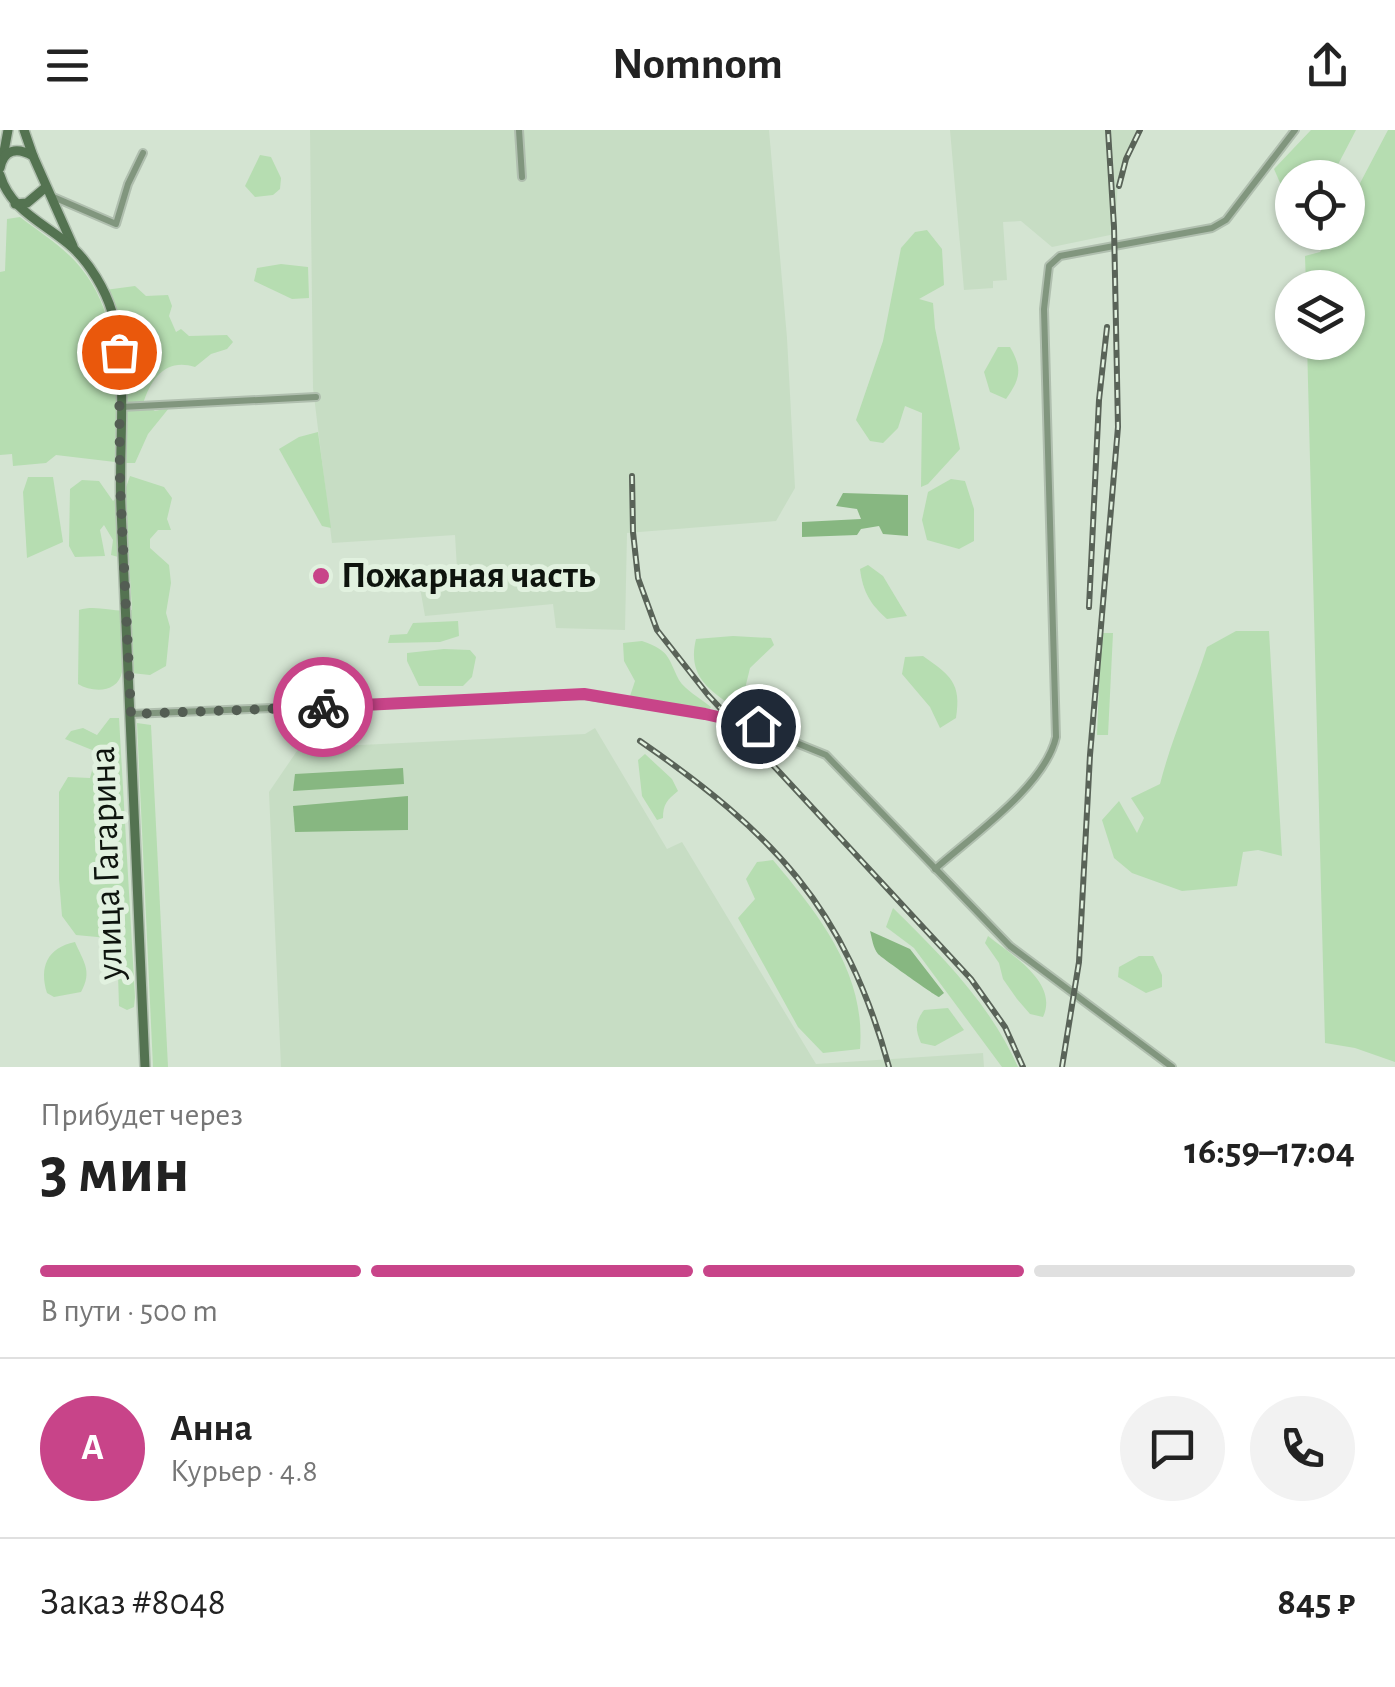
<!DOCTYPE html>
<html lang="ru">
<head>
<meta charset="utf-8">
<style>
	:root { --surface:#fff; --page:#f2f2f2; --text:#222; --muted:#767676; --line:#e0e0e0; --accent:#c84489 }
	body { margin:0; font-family:"Alegreya Sans",sans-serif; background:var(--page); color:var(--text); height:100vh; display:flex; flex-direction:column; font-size:38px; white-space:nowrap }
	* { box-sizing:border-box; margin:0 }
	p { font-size:32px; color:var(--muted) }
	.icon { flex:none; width:55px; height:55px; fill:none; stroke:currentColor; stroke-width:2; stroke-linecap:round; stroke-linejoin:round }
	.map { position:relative; height:937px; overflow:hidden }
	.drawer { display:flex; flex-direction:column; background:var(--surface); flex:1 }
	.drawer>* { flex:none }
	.controls { position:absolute; left:1275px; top:30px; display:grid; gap:20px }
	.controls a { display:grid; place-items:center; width:90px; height:90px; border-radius:50%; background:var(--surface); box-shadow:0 2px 8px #0004; font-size:50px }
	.pin { position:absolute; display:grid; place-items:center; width:85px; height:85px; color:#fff; margin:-42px; border:5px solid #fff; border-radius:50%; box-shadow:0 2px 10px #0007 }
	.courier { position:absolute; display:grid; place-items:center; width:100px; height:100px; margin:-50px; border:8px solid #c84489; border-radius:50%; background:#fff; color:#222; box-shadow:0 2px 12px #0007 }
	.headline em { font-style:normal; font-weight:600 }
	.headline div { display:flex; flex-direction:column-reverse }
	.headline { display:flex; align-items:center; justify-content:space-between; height:170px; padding:0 40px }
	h1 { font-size:65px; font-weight:600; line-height:75px }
	.bar { display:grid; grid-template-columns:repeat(4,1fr); gap:15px 10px; align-content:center; height:120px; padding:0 40px }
	.bar i { height:12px; border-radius:8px; background:var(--line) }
	.bar .selected { background:var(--accent) }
	.bar p { grid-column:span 4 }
	.line { display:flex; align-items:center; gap:25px; padding:0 40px; border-top:2px solid var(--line) }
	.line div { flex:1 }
	.round { display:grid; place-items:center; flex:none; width:105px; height:105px; border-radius:52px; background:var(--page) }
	header { display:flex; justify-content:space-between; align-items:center; height:130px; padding:0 40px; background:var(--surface); font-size:45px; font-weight:600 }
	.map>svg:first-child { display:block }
</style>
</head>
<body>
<header><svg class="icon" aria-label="menu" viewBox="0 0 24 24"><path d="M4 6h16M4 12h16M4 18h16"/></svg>Nomnom<svg class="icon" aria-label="share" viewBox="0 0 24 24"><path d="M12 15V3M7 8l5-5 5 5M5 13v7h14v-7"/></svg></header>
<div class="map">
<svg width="1395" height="937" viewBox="0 0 1395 937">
	<rect width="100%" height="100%" fill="#d4e4d2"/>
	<g fill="#c7ddc4">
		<path d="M310,0H769L787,208L795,358L776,391L627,403L625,500L556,498L553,474L425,486L417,441L457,439L455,405L332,413L313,258Z"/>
		<path d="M950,0H1141L1118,50L1115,104L1052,117L1021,91L1003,92L1007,150L993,151V158L964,160Z"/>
		<path d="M595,598L667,719L682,712L816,934L983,923L984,937H281L269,662L299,618L585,604Z"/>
	</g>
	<g fill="#b6ddb1">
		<path d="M1311,0H1356L1332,46L1292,48V88L1278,79L1281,55L1274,39Z"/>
		<path d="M1388,0H1395V932L1355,918L1325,913L1307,213L1348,212V158L1306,157L1305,126L1320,122L1332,103L1348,102V76Z"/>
		<path d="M260,25L271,27L281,48L280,59L273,65L255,67L245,56Z"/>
		<path d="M20,87C38,101 59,114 75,131C126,187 116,262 115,332L56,325L46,333L13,336L12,324L0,325V142L5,141L7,89Z"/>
		<path d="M927,100L942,119L944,155L919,169L933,173L935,198L960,319L928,354L921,357L922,283L905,276L898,298L883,313L870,311L856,290L883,211L901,118L915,102Z"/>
		<path d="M281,134L308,137L309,168L292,169L254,151L257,138Z"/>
		<path d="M135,156L146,166L168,165L172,176L169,186L176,202L181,199L189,206L227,205L233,212L227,219L211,224L195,237C166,228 151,248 143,274L155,281L169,278L148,304L135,333H123C126,277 132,212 105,160Z"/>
		<path d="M998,217H1010C1023,239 1020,249 1006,269L990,262L984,242Z"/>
		<path d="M318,302L331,398L322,396L279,319L299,307Z"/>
		<path d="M130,346L164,357L172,368L167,389L171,400H158L150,409V418L169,435L171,453L166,483L170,497L166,536L150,545L122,542C118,563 93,563 78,554L79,480C97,474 113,483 132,480L129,430L111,425L113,410L104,395L100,400L105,426L75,427L69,416L70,359L82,350L99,351L113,371L125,360Z"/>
		<path d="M28,347H53L63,412L27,428L23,362Z"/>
		<path d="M951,349L965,351L974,379V411L959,419L927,410L922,390L928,362Z"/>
		<path d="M868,435L883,446L907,486L887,489C870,474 863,462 860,439Z"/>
		<path d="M458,491L459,506L440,512L388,513L390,505L407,504L413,493Z"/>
		<path d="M1236,501H1269L1282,726L1258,720L1243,722L1237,756L1182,761L1132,743L1114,728L1102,690L1119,671L1137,703L1144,688L1131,668L1160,654C1172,607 1192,564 1207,517Z"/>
		<path d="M1101,503H1113L1108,605H1097Z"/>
		<path d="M733,506L771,508L774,515L750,538L743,567L731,575C704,557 688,542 696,509Z"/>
		<path d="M642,511C670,521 667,526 679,550C685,560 701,569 711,577L709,581L630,566L635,551L624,531L623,513Z"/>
		<path d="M444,519L470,520L476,527L472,547L463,556H419L407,531V523Z"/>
		<path d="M923,526C950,545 962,553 956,588L940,598L930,577L902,544L905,527Z"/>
		<path d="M110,588H119L135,867L134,877L127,880L119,876L117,813L108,808L76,805L62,786L59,749V662L68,647L90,648L97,622L65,609L71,601L83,598L97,605Z"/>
		<path d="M137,593L151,595L168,937H153Z"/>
		<path d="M645,624L672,649L678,661C667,670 663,674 663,688L657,690L642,666L638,630Z"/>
		<path d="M773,730C819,785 866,843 860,919L823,923L798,897L738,788L755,769L746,749L757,732Z"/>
		<path d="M893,778C942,826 990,874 1018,937H1002L914,818L886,797Z"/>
		<path d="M988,806C1012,825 1059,853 1043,887L1030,884L1017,869L1003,849L999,833L985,813Z"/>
		<path d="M75,812C83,831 93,841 81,862L54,867L47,863C39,837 47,818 75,812Z"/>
		<path d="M1139,826H1153L1162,845V857L1146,863L1118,847L1119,837Z"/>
		<path d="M948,878L964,900L935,916L921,913C915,899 915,892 924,880Z"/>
	</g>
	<g fill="#87b781">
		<path d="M843,363L908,365V406L883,404L879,396L861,399L857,405L802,407V392L861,389L857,379L836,376Z"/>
		<path d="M403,638L404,654L293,661L295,644Z"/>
		<path d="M408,666V700L295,702L293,676Z"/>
		<path d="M870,801L910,819L944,863L939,867C934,865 882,828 878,824C873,818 872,808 870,801Z"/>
	</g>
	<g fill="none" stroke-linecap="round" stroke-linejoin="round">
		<g stroke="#b0bfaf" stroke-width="10">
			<g id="minor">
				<path d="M519,0L522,47"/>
				<path d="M51,66L116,94L128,54L143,23"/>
				<path d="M121,277L316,267"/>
				<path d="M131,584L584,565L705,584L757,597L826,625L1010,816L1172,937"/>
				<path d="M935,739C972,706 1045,656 1056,607L1044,179L1049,136L1060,126L1212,98L1226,90L1295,0"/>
			</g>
		</g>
		<g stroke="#b0bfaf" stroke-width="12">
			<g id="secondary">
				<path d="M24,0L33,26"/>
				<path d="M3,27L8,0"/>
				<path d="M0,38C4,19 17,17 33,26L73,116"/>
				<path d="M0,45C11,82 47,94 73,118C90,134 105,159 112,182C129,241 118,316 121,378C130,564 136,751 145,937"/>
				<path d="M15,74L27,73L46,57"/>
			</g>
		</g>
		<use href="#minor" stroke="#81967e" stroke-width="6"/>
		<use href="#secondary" stroke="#547351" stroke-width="9"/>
		<g stroke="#596358" stroke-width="6">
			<g id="rail">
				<path d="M1119,56L1126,29L1140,0"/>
				<path d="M632,346L633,402L638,448L657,500L708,565L971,849L1005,897L1023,937"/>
				<path d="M1089,477L1099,270L1107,197"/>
				<path d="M640,611C773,703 845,777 889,937"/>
				<path d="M1062,937L1079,832L1090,625L1118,297L1114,97L1108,0"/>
			</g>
		</g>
		<use href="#rail" stroke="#e1f1df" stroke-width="2.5" stroke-dasharray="8" stroke-linecap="butt"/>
	</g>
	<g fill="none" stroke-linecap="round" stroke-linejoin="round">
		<path stroke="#535d53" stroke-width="10" stroke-dasharray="0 18" d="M119,222L120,352L131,584L323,577"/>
		<path stroke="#c84489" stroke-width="12" d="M323,577L584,564L705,584L758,596"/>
	</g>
	<circle fill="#c84489" stroke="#e1f1df" stroke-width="4" cx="321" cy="446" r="10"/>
	<g text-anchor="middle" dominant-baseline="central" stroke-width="10" stroke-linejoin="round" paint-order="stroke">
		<g font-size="38" font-weight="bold" fill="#0e140e" stroke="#e1f1df" text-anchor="start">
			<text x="341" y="446">Пожарная часть</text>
		</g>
		<g font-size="38" fill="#0e140e" stroke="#e1f1df">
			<text transform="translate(107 733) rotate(-92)">улица Гагарина</text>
		</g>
	</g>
</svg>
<div class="controls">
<a><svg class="icon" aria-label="locate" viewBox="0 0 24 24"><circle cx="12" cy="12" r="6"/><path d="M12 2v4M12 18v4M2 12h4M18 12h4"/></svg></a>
<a><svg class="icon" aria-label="layers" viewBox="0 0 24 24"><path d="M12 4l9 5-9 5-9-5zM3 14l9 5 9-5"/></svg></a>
</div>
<div class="pin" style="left:119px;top:222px;background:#ea580c"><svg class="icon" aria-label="bag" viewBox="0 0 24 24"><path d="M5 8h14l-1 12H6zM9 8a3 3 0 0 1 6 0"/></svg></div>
<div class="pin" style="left:758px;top:596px;background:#1f2937"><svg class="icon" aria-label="home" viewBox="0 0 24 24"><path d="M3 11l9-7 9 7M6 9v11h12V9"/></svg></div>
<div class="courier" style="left:323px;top:577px"><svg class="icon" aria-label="bike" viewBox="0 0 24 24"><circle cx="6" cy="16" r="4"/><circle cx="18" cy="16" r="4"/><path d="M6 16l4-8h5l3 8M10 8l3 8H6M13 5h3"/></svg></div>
</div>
<section class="drawer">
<div class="headline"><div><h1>3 мин</h1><p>Прибудет через</p></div><em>16:59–17:04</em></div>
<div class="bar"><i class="selected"></i><i class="selected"></i><i class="selected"></i><i></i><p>В пути · 500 m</p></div>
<div class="line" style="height:180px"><b class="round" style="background:var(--accent);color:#fff">А</b><div><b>Анна</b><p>Курьер · 4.8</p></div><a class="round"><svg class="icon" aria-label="chat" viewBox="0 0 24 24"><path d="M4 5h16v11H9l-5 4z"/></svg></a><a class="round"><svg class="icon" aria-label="phone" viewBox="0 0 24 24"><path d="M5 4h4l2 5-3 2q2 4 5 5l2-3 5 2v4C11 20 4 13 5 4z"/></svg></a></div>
<div class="line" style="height:130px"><div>Заказ #8048</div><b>845 ₽</b></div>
</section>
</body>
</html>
